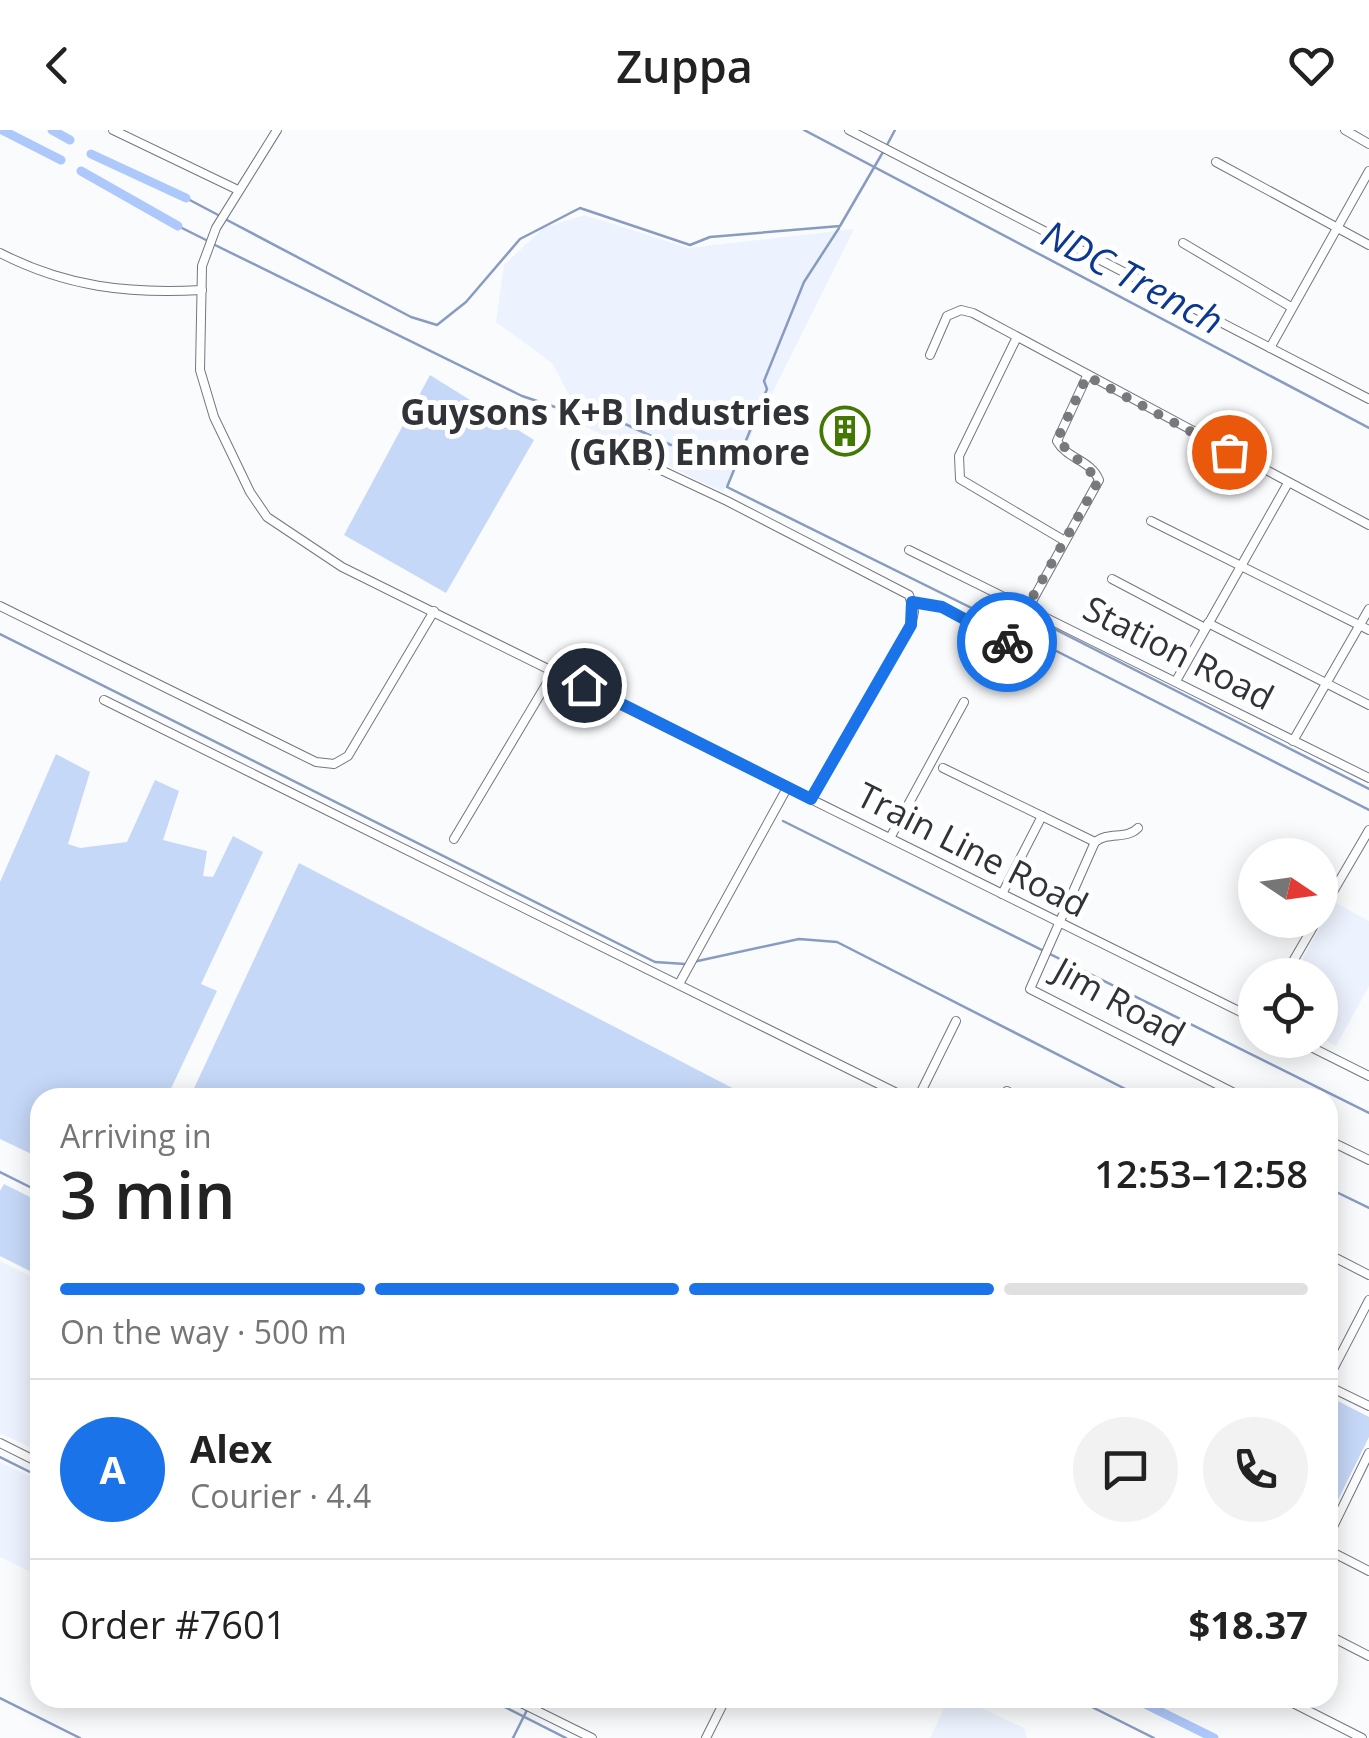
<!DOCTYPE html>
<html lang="en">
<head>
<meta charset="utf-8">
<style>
	:root { --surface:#fff; --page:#f2f2f2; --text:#222; --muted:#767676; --line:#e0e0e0; --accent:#1a73e8 }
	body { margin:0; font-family:"Open Sans",sans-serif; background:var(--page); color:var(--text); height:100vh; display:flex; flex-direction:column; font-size:38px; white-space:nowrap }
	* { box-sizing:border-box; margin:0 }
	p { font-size:32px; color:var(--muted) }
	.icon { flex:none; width:55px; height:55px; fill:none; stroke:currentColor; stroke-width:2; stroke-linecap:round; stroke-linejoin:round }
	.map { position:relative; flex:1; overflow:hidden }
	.sheet { position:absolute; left:30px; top:958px; width:1308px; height:620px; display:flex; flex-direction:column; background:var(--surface); border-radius:30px; box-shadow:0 5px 25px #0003 }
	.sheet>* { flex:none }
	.needle { width:65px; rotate:103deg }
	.tools { position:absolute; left:1238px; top:708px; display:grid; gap:20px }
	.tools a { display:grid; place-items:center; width:100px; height:100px; border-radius:50%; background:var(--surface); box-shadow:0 5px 25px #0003; font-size:50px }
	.pin { position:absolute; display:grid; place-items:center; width:85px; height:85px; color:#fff; margin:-42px; border:5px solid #fff; border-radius:50%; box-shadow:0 2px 10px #0007 }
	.courier { position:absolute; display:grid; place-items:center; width:100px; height:100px; margin:-50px; border:8px solid #1a73e8; border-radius:50%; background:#fff; color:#222; box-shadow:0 2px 12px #0007 }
	.head em { font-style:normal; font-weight:600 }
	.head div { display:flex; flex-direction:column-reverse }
	.head { display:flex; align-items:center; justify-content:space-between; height:170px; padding:0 30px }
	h1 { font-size:65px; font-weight:600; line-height:75px }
	.bar { display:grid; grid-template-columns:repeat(4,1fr); gap:15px 10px; align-content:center; height:120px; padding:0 30px }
	.bar i { height:12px; border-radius:8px; background:var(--line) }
	.bar .selected { background:var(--accent) }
	.bar p { grid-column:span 4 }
	.line { display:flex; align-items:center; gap:25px; padding:0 30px; border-top:2px solid var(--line) }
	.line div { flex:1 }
	.round { display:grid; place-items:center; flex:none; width:105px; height:105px; border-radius:52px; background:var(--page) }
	header { display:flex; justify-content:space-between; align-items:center; height:130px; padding:0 30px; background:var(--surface); font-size:45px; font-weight:600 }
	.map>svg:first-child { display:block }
</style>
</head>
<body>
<header><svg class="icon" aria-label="back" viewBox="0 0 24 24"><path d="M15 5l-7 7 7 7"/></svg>Zuppa<svg class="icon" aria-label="heart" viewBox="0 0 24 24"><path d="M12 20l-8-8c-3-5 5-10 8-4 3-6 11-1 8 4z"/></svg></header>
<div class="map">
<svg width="1369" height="1608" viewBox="0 0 1369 1608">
	<rect width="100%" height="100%" fill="#fafbfd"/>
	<g fill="#edf3fe">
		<path d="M585,85L688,118L854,99L723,362L567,288L569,265L552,233L496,192L504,135L543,98Z"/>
		<path d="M1334,772L1369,791V856L1336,916L1320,907V845H1294Z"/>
		<path d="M0,1131L40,1151V1322L0,1303Z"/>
		<path d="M0,1332L40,1351V1429L33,1443L0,1427Z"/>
		<path d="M949,1568H960L1024,1598L1027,1608H930Z"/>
	</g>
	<g fill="#c6d8f8">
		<path d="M430,245L534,310L446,463L344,405Z"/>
		<path d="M56,624L90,642L68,714L80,718L127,712L155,650L179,661L163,710L207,721L203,746L213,747L233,706L263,722L201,854L217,861L167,967L40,968V1028L0,1009V752Z"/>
		<path d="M299,733L740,962L737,967H190Z"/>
		<path d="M4,1054L40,1072V1146L0,1126V1061Z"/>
		<path d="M1328,1266L1369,1287V1307L1328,1390Z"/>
	</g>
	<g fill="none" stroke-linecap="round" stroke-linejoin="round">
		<g stroke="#889bc0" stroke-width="2.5">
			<path d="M804,0L1369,298"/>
			<path d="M887,15L895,0"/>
			<path d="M186,68L220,86"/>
			<path d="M227,90L411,187L437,195L466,172L520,109L580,78L690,115L710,107L840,96L883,22"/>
			<path d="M178,96L208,111"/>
			<path d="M839,98L804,152L764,251L767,259L727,357L1010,497"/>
			<path d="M215,115L522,266L555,277H588L671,315"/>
			<path d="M1029,486L1369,659"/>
			<path d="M1021,503L1369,680"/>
			<path d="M0,504L655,832L685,834"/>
			<path d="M783,691L1369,983"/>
			<path d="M693,832L799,809L837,812L1143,968"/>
			<path d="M0,1042L40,1062"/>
			<path d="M1328,1058L1369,1078"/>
			<path d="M0,1327L40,1347"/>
			<path d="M0,1568L80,1608"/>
			<path d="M487,1568L566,1608"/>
			<path d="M1074,1568L1154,1608"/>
			<path d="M513,1608L533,1568"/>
		</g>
		<g stroke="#adc8fa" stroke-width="9">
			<path d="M2,0L61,30"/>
			<path d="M52,0L70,10"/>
			<path d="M91,24L186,68"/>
			<path d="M81,41L178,96"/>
			<path d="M1133,1568L1214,1608"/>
		</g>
		<g stroke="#717781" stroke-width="10">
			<g id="street">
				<path d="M113,0L238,60"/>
				<path d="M277,0L216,98L202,136L200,240L214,287L250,362L267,387L342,437L1255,889"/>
				<path d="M849,0L1369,269"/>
				<path d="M1345,0L1369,14"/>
				<path d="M1216,32L1369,115"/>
				<path d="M1183,113L1291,177"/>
				<path d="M0,123C66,157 128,164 202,160"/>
				<path d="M1016,209L959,326L960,349L1065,411"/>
				<path d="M1270,218L1369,41"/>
				<path d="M930,225L947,186L961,180L973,183L1369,395"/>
				<path d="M597,310L727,371L909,465L914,482L911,495L811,669"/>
				<path d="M1151,391L1369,500"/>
				<path d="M909,420L1369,648"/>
				<path d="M1112,449L1205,498"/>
				<path d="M912,472L941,477L1009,513L1099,350C1091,330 1067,329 1057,311L1087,246"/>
				<path d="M0,476L316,632L334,634L348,626L434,481"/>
				<path d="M1208,493L1369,575"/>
				<path d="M1176,551L1288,353"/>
				<path d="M104,570L907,968"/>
				<path d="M1293,611L1369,479"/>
				<path d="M943,638L1095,712C1109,701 1126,710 1138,698"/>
				<path d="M890,708L964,572"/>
				<path d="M454,709L547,553L559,543"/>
				<path d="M1095,712L1030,859L1244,968"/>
				<path d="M1002,764L1042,686"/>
				<path d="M1320,784L1369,700"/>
				<path d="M1285,845L1317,790"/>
				<path d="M679,854L787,658"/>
				<path d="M1297,910L1369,946"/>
				<path d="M918,968L956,891"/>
				<path d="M1004,968L1007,961L1019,968"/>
				<path d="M1328,1010L1369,1030"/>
				<path d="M1328,1124L1369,1145"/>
				<path d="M1328,1249L1369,1170"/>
				<path d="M1328,1256L1369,1276"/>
				<path d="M0,1313L40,1333"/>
				<path d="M1328,1407L1369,1323"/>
				<path d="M1328,1420L1369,1441"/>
				<path d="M1328,1505L1369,1526"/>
				<path d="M511,1568L592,1608"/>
				<path d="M1283,1568L1362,1608"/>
				<path d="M706,1608L726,1568"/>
			</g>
		</g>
		<use href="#street" stroke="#fff" stroke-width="8"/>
	</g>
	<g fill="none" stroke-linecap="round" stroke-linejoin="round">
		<path stroke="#77797c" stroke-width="10" stroke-dasharray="0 18" d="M1007,512L1099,350L1057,310L1087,246L1229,322"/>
		<path stroke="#1a73e8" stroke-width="12" d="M584,555L811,669L911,495L912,472L942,477L1007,512"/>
	</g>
	<defs>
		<g id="building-ring" transform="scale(2.5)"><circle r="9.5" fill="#fff" stroke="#437804" stroke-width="1.5"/><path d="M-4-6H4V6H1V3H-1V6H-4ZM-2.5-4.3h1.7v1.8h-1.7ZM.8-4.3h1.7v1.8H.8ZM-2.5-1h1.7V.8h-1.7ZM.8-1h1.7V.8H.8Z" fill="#437804"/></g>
	</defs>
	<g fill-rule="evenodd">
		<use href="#building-ring" x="845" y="301"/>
	</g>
	<g text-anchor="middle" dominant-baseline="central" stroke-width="10" stroke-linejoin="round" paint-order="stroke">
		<g font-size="35" font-weight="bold" fill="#303337" stroke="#fff" text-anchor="end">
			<text x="810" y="281">Guysons K+B Industries<tspan x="810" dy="40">(GKB) Enmore</tspan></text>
		</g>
		<g font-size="35" fill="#303337" stroke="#fff">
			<text transform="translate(1179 522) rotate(27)">Station Road</text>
			<text transform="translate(973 719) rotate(27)">Train Line Road</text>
			<text transform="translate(1120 871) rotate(29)">Jim Road</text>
		</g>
		<g font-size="38" font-style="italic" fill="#0c3892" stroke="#fff">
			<text transform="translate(1133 146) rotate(28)">NDC Trench</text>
		</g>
	</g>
</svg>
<div class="tools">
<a><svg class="needle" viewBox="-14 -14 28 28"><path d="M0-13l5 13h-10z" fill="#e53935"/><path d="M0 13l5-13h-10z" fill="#767676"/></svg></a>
<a><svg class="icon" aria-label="locate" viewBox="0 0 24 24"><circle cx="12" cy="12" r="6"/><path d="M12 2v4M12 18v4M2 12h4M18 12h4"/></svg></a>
</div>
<div class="pin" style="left:1229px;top:322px;background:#ea580c"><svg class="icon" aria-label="bag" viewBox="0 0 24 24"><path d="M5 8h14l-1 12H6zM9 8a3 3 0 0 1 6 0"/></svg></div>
<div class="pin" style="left:584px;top:555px;background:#1f2937"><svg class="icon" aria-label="home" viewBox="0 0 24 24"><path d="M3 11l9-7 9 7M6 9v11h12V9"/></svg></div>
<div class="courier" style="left:1007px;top:512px"><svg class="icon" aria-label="bike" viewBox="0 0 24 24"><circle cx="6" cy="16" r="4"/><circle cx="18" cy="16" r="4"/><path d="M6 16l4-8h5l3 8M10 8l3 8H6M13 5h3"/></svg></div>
<section class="sheet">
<div class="head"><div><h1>3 min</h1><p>Arriving in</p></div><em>12:53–12:58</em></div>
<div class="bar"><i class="selected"></i><i class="selected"></i><i class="selected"></i><i></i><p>On the way · 500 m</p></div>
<div class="line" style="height:180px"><b class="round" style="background:var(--accent);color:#fff">A</b><div><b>Alex</b><p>Courier · 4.4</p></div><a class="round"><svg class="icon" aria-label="chat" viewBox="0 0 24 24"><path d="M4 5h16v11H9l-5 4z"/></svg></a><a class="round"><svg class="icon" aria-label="phone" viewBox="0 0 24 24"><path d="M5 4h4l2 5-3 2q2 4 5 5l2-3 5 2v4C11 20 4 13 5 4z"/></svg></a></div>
<div class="line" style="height:130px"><div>Order #7601</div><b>$18.37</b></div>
</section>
</div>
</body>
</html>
